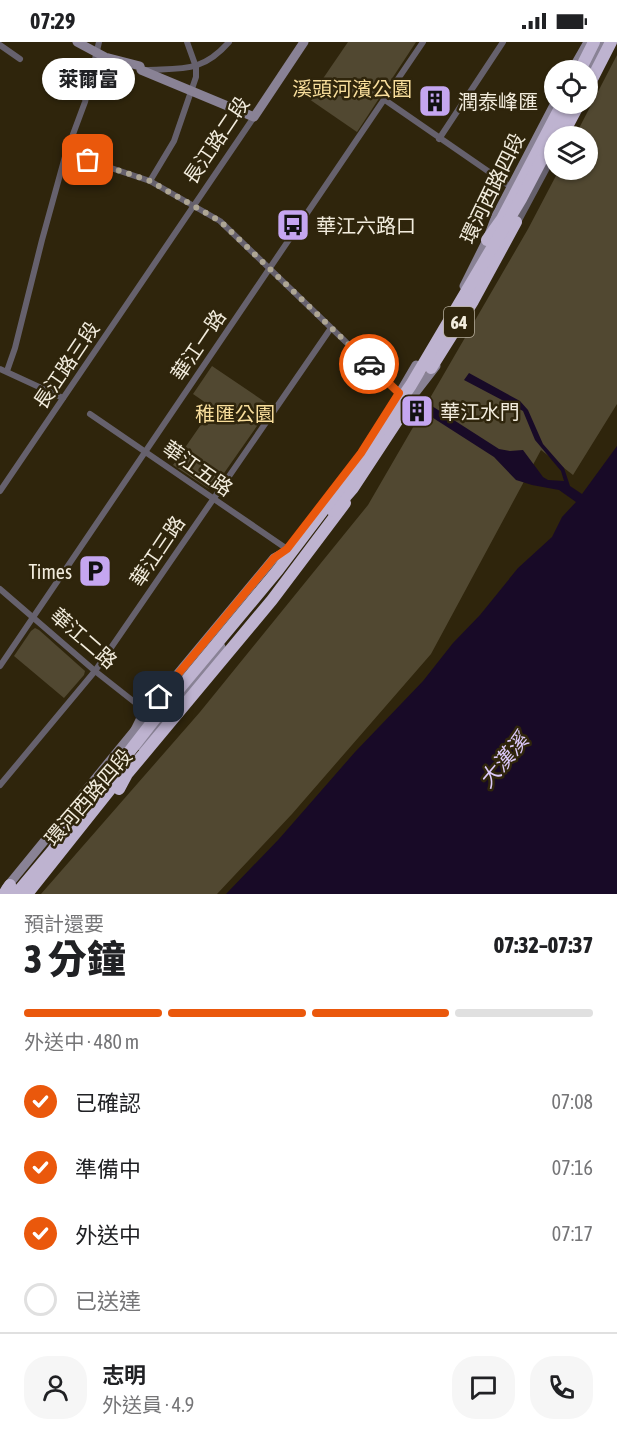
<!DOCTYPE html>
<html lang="zh-TW">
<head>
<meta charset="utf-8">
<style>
	:root { --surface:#fff; --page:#f6f6f6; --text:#202124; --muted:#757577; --line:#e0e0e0; --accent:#ea580c }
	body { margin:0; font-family:"Asap Condensed","Noto Sans TC",sans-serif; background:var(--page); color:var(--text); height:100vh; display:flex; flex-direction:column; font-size:22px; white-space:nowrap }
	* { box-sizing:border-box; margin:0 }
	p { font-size:20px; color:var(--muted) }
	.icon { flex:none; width:33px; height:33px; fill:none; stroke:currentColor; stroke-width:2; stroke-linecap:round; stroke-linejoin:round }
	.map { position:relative; height:852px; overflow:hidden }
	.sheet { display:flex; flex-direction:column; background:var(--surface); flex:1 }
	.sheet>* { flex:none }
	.tools { position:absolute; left:544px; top:18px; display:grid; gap:12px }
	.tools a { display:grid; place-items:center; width:54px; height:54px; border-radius:50%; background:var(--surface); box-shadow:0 2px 4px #0004; font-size:30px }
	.pin { position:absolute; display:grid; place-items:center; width:51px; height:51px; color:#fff; margin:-26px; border-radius:12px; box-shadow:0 3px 9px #0006 }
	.courier { position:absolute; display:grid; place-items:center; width:60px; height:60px; margin:-30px; border:4px solid #ea580c; border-radius:50%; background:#fff; color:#222; box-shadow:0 2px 8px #0007 }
	.bubble { position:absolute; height:42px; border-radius:21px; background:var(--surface); box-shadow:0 2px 4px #0004; font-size:20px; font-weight:800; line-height:42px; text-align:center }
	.summary em { font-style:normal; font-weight:800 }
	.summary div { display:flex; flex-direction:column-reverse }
	.summary { display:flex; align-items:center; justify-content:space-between; height:102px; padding:0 24px }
	h1 { font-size:39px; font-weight:800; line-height:45px }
	.bar { display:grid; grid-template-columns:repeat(4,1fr); gap:9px 6px; align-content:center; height:72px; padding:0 24px }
	.bar i { height:8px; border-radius:4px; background:var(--line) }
	.bar .on { background:var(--accent) }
	.bar p { grid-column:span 4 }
	.line { display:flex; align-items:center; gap:15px; padding:0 24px; border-top:2px solid var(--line) }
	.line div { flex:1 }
	.round { display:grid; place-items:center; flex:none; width:63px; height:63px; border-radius:24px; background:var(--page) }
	ol { padding:0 24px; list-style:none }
	li { display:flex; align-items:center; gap:18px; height:66px }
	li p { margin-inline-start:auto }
	li .icon { padding:6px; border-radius:50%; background:var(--accent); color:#fff; stroke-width:4 }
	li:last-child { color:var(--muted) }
	li i { width:33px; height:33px; border:3px solid var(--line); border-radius:50% }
	.status { display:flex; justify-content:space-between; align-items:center; height:42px; padding:0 30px; background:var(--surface); direction:ltr }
	.status svg { height:16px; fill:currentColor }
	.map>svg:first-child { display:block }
</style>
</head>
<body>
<div class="status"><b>07:29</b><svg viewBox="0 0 49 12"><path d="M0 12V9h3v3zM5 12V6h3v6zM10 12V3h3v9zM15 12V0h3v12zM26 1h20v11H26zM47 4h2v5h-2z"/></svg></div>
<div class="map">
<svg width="617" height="852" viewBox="0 0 617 852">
	<rect width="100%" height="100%" fill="#2f250c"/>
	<g fill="#514831">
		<path d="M348,0H416L357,90L309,57Z"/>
		<path d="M617,13V362L573,433L541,408L431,612L292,772L217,852H41L200,670L368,463L528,187L559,128H588V94H575Z"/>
		<path d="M212,324L271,364L215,444L209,447L173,423L209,371L206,368L209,363L193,352Z"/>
		<path d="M35,586L39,588L85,629L84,633L64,656L14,614L31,589Z"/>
	</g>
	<path fill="#180a27" d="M469,331L520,359L528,368L543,402L564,426L570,444L582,452L617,404V852H226L279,797L355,710L423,639L453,601L480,573L518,526L552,495L562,475L576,460L559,448L532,443L516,438L494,415L416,365L421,357L499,407L510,409L523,408L543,435L548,438L564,439L561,429L535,398L523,369L464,338Z"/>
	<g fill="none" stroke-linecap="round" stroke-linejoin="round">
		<g stroke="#66616d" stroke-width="6">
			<path d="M0,3L20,17"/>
			<path d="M145,28C182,26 202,31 229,0"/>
			<path d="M385,58L511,145"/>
			<path d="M439,97L503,0"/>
			<path d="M66,111L150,139L220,179L400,352"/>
			<path d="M150,139L174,99L196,35V25L187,0"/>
			<path d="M517,182L555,111"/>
			<path d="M0,327L63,356"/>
			<path d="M7,329L15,306L42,198L66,111L85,60L99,0"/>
			<path d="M90,372L287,507"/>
			<path d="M0,449L254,75"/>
			<path d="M0,547L95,629L147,670"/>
			<path d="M0,624L423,0"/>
			<path d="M0,743L95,629L331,286"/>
		</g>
		<g stroke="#898295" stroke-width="9">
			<path d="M77,0L105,15L140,24L141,28L254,75L304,0"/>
			<path d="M572,28L588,0"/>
			<path d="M588,31L604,0"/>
			<path d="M464,244L487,198L496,174L555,61"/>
			<path d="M399,352L416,323"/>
			<path d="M395,377L436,324"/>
			<path d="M135,688L151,673"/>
			<path d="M142,705L221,605"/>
			<path d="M6,846L135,688L141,676L274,516L285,510"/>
		</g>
		<g stroke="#beb3d0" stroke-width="12">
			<path d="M580,28L594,0"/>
			<path d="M588,45L611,0"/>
			<path d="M562,94L579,62"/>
			<path d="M487,198L502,177L562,62"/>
			<path d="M119,747L127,732L272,558L345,461"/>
			<path d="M4,852L10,843"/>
		</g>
		<g stroke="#beb3d0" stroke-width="12">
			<path d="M431,326L473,259L516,180"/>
			<path d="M333,469L353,446L401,373"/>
			<path d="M16,852L53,808L164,665L278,528L343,442L411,343L521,157L571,62"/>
			<path d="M27,852L116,740"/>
		</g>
	</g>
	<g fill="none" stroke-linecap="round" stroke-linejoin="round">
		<path stroke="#aea694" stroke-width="6" stroke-dasharray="0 10.8" d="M88,118L150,139L220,179L369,322"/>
		<path stroke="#ea580c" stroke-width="8" d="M159,655L274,516L287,507L361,411L399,351L369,322"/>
	</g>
	<defs>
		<g id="building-square" transform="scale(1.725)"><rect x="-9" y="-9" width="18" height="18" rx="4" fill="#c5a6f0" stroke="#2f250c"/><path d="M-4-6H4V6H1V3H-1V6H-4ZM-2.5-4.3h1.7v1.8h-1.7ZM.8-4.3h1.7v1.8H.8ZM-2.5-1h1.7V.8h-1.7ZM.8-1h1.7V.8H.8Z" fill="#111"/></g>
		<g id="bus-square" transform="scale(1.725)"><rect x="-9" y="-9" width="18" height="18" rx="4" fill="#c5a6f0" stroke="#2f250c"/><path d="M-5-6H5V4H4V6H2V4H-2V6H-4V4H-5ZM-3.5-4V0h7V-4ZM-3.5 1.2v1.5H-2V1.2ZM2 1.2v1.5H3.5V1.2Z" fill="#111"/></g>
		<g id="parking-square" transform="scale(1.725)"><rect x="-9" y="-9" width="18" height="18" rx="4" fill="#c5a6f0" stroke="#2f250c"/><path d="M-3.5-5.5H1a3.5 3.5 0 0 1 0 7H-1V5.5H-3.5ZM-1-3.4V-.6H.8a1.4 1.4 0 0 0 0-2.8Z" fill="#111"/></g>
	</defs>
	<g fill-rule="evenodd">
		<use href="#building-square" x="435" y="59"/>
		<use href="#bus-square" x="293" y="183"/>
		<use href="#building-square" x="417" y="369"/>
		<use href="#parking-square" x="95" y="529"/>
	</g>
	<g text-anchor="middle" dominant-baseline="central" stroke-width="5" stroke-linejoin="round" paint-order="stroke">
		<rect fill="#2f250c" stroke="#b8b09e" stroke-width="1.5" x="444" y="265" width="30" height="30" rx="4.5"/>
		<g font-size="18" font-weight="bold" fill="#f2ecdd">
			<text x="459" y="280">64</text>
		</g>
		<g font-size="20" fill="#f8de9c" stroke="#2f250c">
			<text x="352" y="46">溪頭河濱公園</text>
			<text x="235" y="371">稚匯公園</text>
		</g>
		<g font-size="20" fill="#f2ecdd" stroke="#2f250c" text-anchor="start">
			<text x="458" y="59">潤泰峰匯</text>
			<text x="316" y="183">華江六路口</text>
			<text x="440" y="369">華江水門</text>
			<text x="72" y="529" text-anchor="end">Times</text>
		</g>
		<g font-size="20" fill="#f2ecdd" stroke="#2f250c">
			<text transform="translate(216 98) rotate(-56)">長江路二段</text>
			<text transform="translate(492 146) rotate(-64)">環河西路四段</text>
			<text transform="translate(198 303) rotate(-56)">華江一路</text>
			<text transform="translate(66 323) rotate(-56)">長江路三段</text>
			<text transform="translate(198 426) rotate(35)">華江五路</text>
			<text transform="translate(157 509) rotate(-56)">華江三路</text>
			<text transform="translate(84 596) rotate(41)">華江二路</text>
			<text transform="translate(88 755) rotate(-49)">環河西路四段</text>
		</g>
		<g font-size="21" font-style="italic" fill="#dcc9fa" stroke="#2f250c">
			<text transform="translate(503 718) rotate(-50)">大漢溪</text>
		</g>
	</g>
</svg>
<div class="tools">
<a><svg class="icon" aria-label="locate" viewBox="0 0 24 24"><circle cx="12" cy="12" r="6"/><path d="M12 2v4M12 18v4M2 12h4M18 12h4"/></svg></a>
<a><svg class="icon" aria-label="layers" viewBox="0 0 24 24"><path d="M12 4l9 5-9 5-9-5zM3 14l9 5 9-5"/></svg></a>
</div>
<div class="pin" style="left:88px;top:118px;background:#ea580c"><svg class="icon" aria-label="bag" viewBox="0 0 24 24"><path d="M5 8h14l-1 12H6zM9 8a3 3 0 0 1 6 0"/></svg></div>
<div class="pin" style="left:159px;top:655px;background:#1f2937"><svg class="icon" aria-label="home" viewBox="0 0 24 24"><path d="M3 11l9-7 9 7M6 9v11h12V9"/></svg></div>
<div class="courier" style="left:369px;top:322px"><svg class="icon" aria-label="car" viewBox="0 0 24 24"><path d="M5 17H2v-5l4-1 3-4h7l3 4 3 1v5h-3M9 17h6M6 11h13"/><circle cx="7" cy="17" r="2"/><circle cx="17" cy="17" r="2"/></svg></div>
<div class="bubble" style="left:42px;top:16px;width:93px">萊爾富</div>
</div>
<section class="sheet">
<div class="summary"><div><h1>3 分鐘</h1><p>預計還要</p></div><em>07:32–07:37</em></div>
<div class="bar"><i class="on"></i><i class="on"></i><i class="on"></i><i></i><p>外送中 · 480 m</p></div>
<ol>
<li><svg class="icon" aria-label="check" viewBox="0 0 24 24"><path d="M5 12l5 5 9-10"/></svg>已確認<p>07:08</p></li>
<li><svg class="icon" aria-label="check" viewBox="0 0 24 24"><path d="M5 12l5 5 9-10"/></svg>準備中<p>07:16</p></li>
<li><svg class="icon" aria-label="check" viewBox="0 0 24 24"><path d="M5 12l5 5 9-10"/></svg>外送中<p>07:17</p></li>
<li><i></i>已送達</li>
</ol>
<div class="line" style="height:108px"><a class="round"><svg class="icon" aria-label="person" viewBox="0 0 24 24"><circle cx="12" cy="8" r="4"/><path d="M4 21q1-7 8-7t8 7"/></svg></a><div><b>志明</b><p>外送員 · 4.9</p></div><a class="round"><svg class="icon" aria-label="chat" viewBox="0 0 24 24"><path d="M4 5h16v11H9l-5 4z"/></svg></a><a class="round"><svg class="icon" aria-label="phone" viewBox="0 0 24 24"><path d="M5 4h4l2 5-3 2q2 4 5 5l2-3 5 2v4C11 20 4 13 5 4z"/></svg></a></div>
</section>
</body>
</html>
